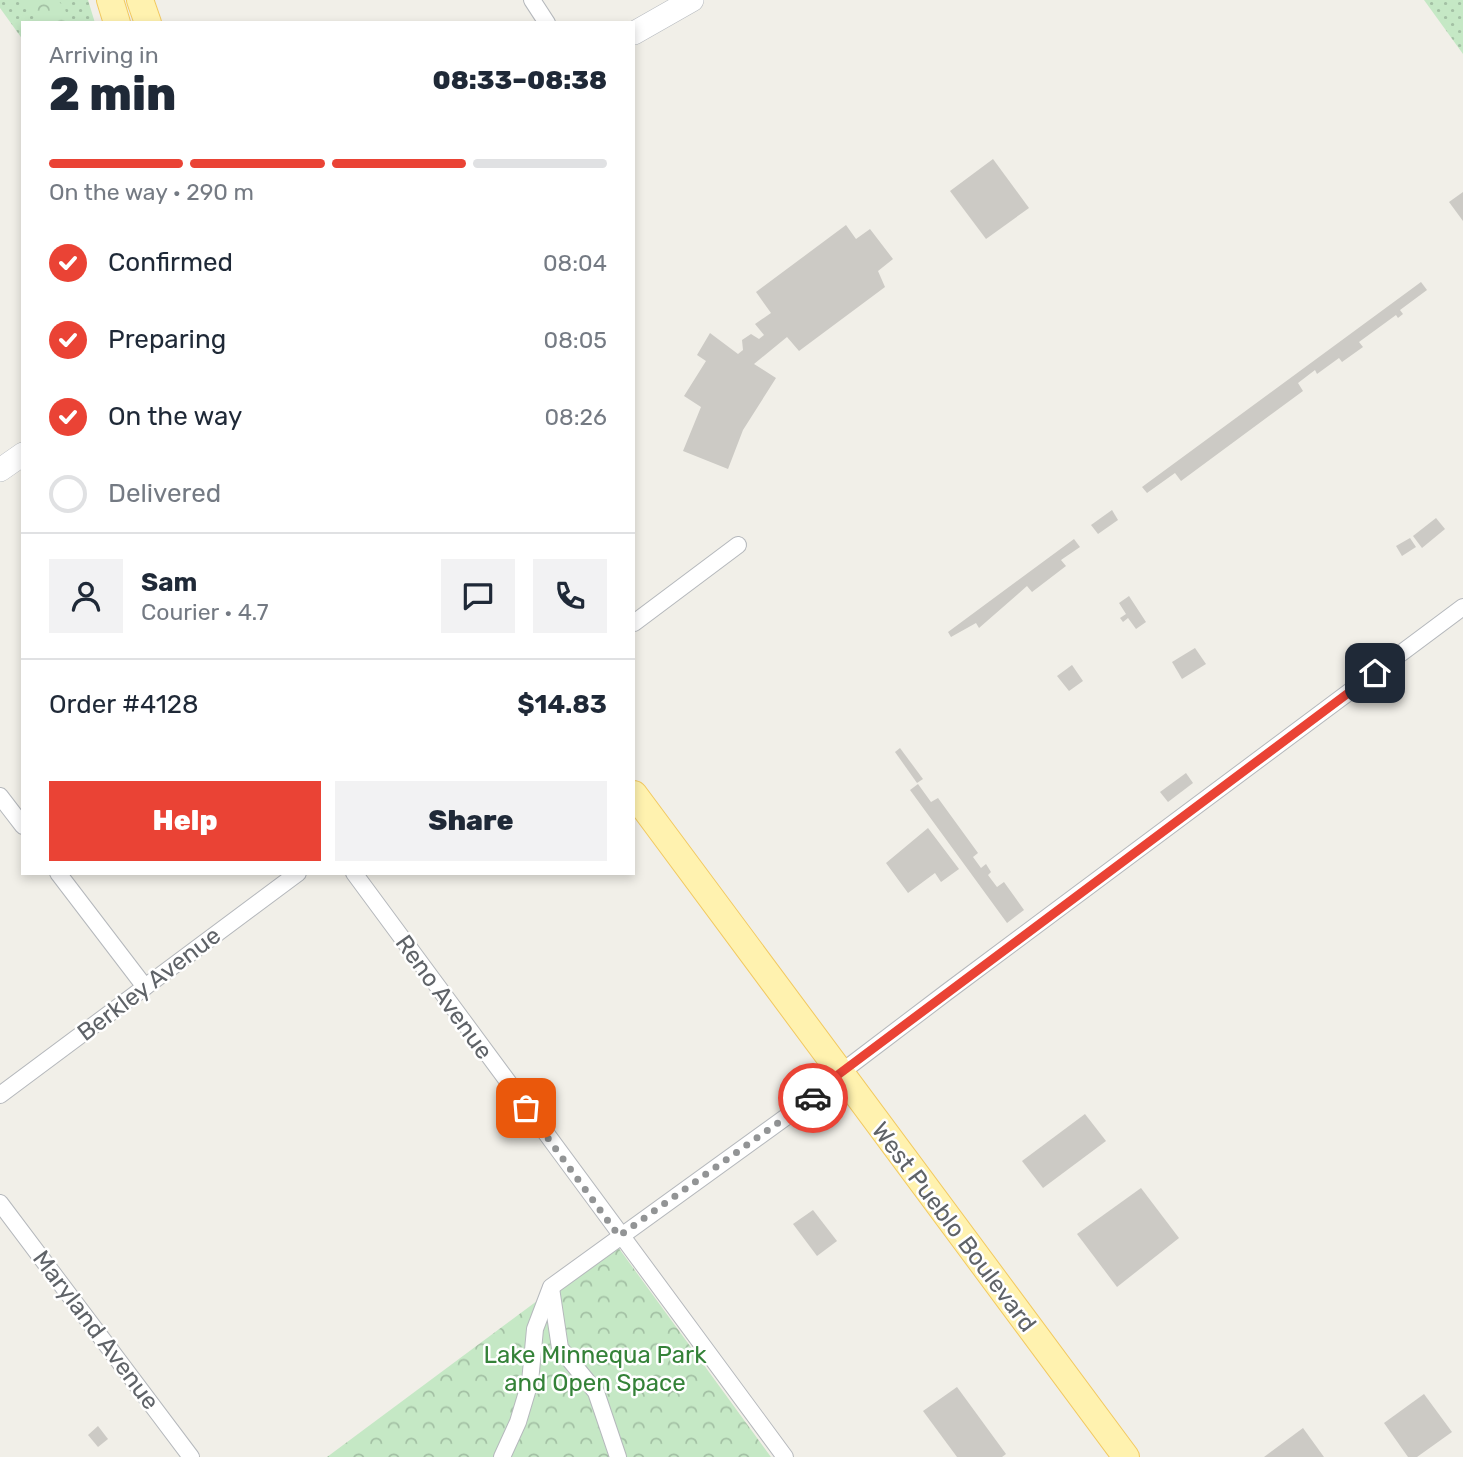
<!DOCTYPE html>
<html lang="en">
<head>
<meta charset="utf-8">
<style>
	:root { --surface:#fff; --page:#f2f2f3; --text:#1f2937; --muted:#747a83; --line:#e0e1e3; --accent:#ea4335 }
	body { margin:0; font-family:Rubik,sans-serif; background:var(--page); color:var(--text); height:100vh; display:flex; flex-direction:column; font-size:26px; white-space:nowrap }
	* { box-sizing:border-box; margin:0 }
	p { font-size:23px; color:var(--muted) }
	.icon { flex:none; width:38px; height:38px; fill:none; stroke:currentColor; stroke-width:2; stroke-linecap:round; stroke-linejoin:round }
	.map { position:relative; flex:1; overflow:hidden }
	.drawer { position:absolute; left:21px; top:21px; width:614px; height:854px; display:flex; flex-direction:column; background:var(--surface); border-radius:0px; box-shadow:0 4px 10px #0003 }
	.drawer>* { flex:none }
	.pin { position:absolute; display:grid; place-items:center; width:60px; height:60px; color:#fff; margin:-30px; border-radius:14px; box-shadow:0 4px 10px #0006 }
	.courier { position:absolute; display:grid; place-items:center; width:70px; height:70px; margin:-35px; border:5px solid #ea4335; border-radius:50%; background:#fff; color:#222; box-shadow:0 2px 9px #0007 }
	.overview em { font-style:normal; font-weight:800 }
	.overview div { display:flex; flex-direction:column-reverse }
	.overview { display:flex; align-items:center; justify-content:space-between; height:119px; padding:0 28px }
	h1 { font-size:46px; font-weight:800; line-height:52px }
	.bar { display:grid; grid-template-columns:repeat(4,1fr); gap:10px 7px; align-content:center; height:84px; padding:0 28px }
	.bar i { height:9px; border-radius:5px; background:var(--line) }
	.bar .selected { background:var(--accent) }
	.bar p { grid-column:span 4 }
	.line { display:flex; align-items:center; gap:18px; padding:0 28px; border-top:2px solid var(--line) }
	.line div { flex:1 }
	.round { display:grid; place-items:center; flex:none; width:74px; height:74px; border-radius:0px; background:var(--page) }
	ol { padding:0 28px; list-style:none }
	li { display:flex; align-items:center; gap:21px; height:77px }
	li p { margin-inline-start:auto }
	li .icon { padding:7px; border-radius:50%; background:var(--accent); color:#fff; stroke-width:4 }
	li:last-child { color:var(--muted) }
	li i { width:38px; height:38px; border:4px solid var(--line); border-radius:50% }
	.action { display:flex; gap:14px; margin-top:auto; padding:14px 28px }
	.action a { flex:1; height:80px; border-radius:0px; background:var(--accent); color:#fff; font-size:28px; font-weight:800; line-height:80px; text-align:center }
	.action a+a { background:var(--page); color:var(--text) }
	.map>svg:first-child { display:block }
</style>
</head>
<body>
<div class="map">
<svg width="1463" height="1457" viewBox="0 0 1463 1457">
	<defs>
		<pattern id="grass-dots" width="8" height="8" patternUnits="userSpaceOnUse" patternTransform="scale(1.75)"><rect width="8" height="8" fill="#c5e8c5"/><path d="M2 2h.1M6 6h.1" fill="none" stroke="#a3c0a4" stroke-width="1.8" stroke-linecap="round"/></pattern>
		<pattern id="forest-crowns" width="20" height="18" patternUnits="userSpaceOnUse" patternTransform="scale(1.75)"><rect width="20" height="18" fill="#c5e8c5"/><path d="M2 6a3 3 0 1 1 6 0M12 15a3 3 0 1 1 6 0" fill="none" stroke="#a3c0a4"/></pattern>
	</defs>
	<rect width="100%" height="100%" fill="#f1efe8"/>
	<g fill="url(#grass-dots)">
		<path d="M0,0H88L95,23H23V40L0,8Z"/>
		<path d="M1424,0H1463V54Z"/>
	</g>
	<g fill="url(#forest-crowns)">
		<path d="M27,0H58L65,9L69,23H40Z"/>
		<path d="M615,1243L771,1457H327Z"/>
	</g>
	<g fill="#cccac5">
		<path d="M993,159L1029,208L986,239L950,191Z"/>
		<path d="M1463,192V221L1449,202Z"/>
		<path d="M846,225L856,239L870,229L893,259L878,271L885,287L799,351L787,337L754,364L776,378L743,430L728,469L683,451L701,407L684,396L706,361L697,355L710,333L738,354L743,350L742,340L751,334L759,339L764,335L755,324L771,313L756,292Z"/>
		<path d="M1421,282L1427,290L1400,310L1403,314L1398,318L1396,315L1359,342L1363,347L1342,362L1339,358L1317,374L1315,370L1298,383L1303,391L1181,481L1175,473L1147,493L1142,487Z"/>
		<path d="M1112,510L1118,520L1098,534L1091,525Z"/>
		<path d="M1436,518L1445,529L1422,548L1413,536Z"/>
		<path d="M1410,538L1416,547L1402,556L1396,546Z"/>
		<path d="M1074,539L1080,547L1061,560L1066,566L1032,592L1027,586L979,628L976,623L951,637L948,632Z"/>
		<path d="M1129,596L1146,622L1136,629L1128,618L1123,622L1120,618L1126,614L1119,603Z"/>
		<path d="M1195,648L1206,664L1182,679L1172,662Z"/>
		<path d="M1072,665L1083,681L1069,691L1057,676Z"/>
		<path d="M900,748L923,779L917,783L895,752Z"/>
		<path d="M1186,773L1193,783L1168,802L1160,792Z"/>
		<path d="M918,784L931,802L938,798L978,853L973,857L981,868L986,864L991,872L988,875L997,887L1004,882L1024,910L1007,923L910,790Z"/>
		<path d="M928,828L959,869L941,882L935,873L908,893L886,863Z"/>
		<path d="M1085,1114L1106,1141L1043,1188L1022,1161Z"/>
		<path d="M1141,1188L1179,1238L1117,1287L1077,1234Z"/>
		<path d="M813,1210L837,1241L817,1256L793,1224Z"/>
		<path d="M957,1387L1006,1454L1002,1457H957L923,1411Z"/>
		<path d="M1424,1394L1452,1432L1417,1457H1408L1384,1423Z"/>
		<path d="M98,1426L108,1439L98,1447L88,1435Z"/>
		<path d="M1303,1428L1324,1457H1264Z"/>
	</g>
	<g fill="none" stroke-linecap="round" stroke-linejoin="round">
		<g stroke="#b5b8bc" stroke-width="18">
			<g id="street">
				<path d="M532,0L547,23"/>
				<path d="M634,623L738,545"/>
				<path d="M0,796L23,826"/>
				<path d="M58,873L145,987"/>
				<path d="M354,873L785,1457"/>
				<path d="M0,1095L298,873"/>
				<path d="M0,1203L191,1457"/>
				<path d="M551,1288L560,1348L596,1392L618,1457"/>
				<path d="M502,1457L518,1422L530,1382L535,1329L551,1287L815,1096L839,1074L947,992L1463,607"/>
			</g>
		</g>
		<g stroke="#b6babf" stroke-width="24">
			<g id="secondary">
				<path d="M634,33L692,0"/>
				<path d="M0,470L23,454"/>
			</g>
		</g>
		<g stroke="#f2c960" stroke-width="28">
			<g id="primary">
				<path d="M110,0L117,23"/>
				<path d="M140,0L148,23"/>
				<path d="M634,794L1126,1457"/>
			</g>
		</g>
		<use href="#street" stroke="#fff" stroke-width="16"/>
		<use href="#secondary" stroke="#fff" stroke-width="23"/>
		<use href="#primary" stroke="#fff2af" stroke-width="26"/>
	</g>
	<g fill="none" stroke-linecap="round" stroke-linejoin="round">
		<path stroke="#929495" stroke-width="7" stroke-dasharray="0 12.6" d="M526,1108L619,1236L813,1098"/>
		<path stroke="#ea4335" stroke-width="9" d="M813,1098L839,1074L1375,673"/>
	</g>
	<g text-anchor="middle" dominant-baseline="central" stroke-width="5" stroke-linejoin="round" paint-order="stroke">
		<g font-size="24" fill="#5f6368" stroke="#fff">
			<text transform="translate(149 984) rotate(-37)">Berkley Avenue</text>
			<text transform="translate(444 997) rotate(54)">Reno Avenue</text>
			<text transform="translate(954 1227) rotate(53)">West Pueblo Boulevard</text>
			<text transform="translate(96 1330) rotate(53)">Maryland Avenue</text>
		</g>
		<g font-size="24" fill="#348238" stroke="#fff">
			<text x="595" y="1355">Lake Minnequa Park<tspan x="595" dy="28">and Open Space</tspan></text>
		</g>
	</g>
</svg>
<div class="pin" style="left:526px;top:1108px;background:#ea580c"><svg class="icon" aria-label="bag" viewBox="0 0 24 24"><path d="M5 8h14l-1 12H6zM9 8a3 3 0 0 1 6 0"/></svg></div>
<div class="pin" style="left:1375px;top:673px;background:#1f2937"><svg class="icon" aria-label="home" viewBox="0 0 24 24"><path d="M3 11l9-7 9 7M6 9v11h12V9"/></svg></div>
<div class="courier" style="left:813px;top:1098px"><svg class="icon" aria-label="car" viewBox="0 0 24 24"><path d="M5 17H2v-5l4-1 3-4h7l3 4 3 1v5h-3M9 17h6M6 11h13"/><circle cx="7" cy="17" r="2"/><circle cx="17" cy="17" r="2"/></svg></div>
<section class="drawer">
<div class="overview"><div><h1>2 min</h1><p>Arriving in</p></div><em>08:33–08:38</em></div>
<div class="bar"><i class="selected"></i><i class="selected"></i><i class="selected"></i><i></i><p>On the way · 290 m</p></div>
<ol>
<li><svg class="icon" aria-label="check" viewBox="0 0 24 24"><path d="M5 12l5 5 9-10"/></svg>Confirmed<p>08:04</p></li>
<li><svg class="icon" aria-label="check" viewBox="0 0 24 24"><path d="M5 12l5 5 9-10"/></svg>Preparing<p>08:05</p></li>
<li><svg class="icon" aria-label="check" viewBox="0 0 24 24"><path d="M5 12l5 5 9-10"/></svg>On the way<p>08:26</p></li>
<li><i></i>Delivered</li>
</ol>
<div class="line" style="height:126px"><a class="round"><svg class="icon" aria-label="person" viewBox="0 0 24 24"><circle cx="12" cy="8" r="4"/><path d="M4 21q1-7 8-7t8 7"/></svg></a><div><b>Sam</b><p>Courier · 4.7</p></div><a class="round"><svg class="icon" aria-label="chat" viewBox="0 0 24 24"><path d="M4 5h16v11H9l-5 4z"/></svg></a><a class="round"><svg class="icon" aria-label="phone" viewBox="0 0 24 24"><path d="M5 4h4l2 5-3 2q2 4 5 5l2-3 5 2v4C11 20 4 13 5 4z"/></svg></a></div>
<div class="line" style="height:91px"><div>Order #4128</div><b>$14.83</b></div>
<div class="action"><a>Help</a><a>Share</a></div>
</section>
</div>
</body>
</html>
